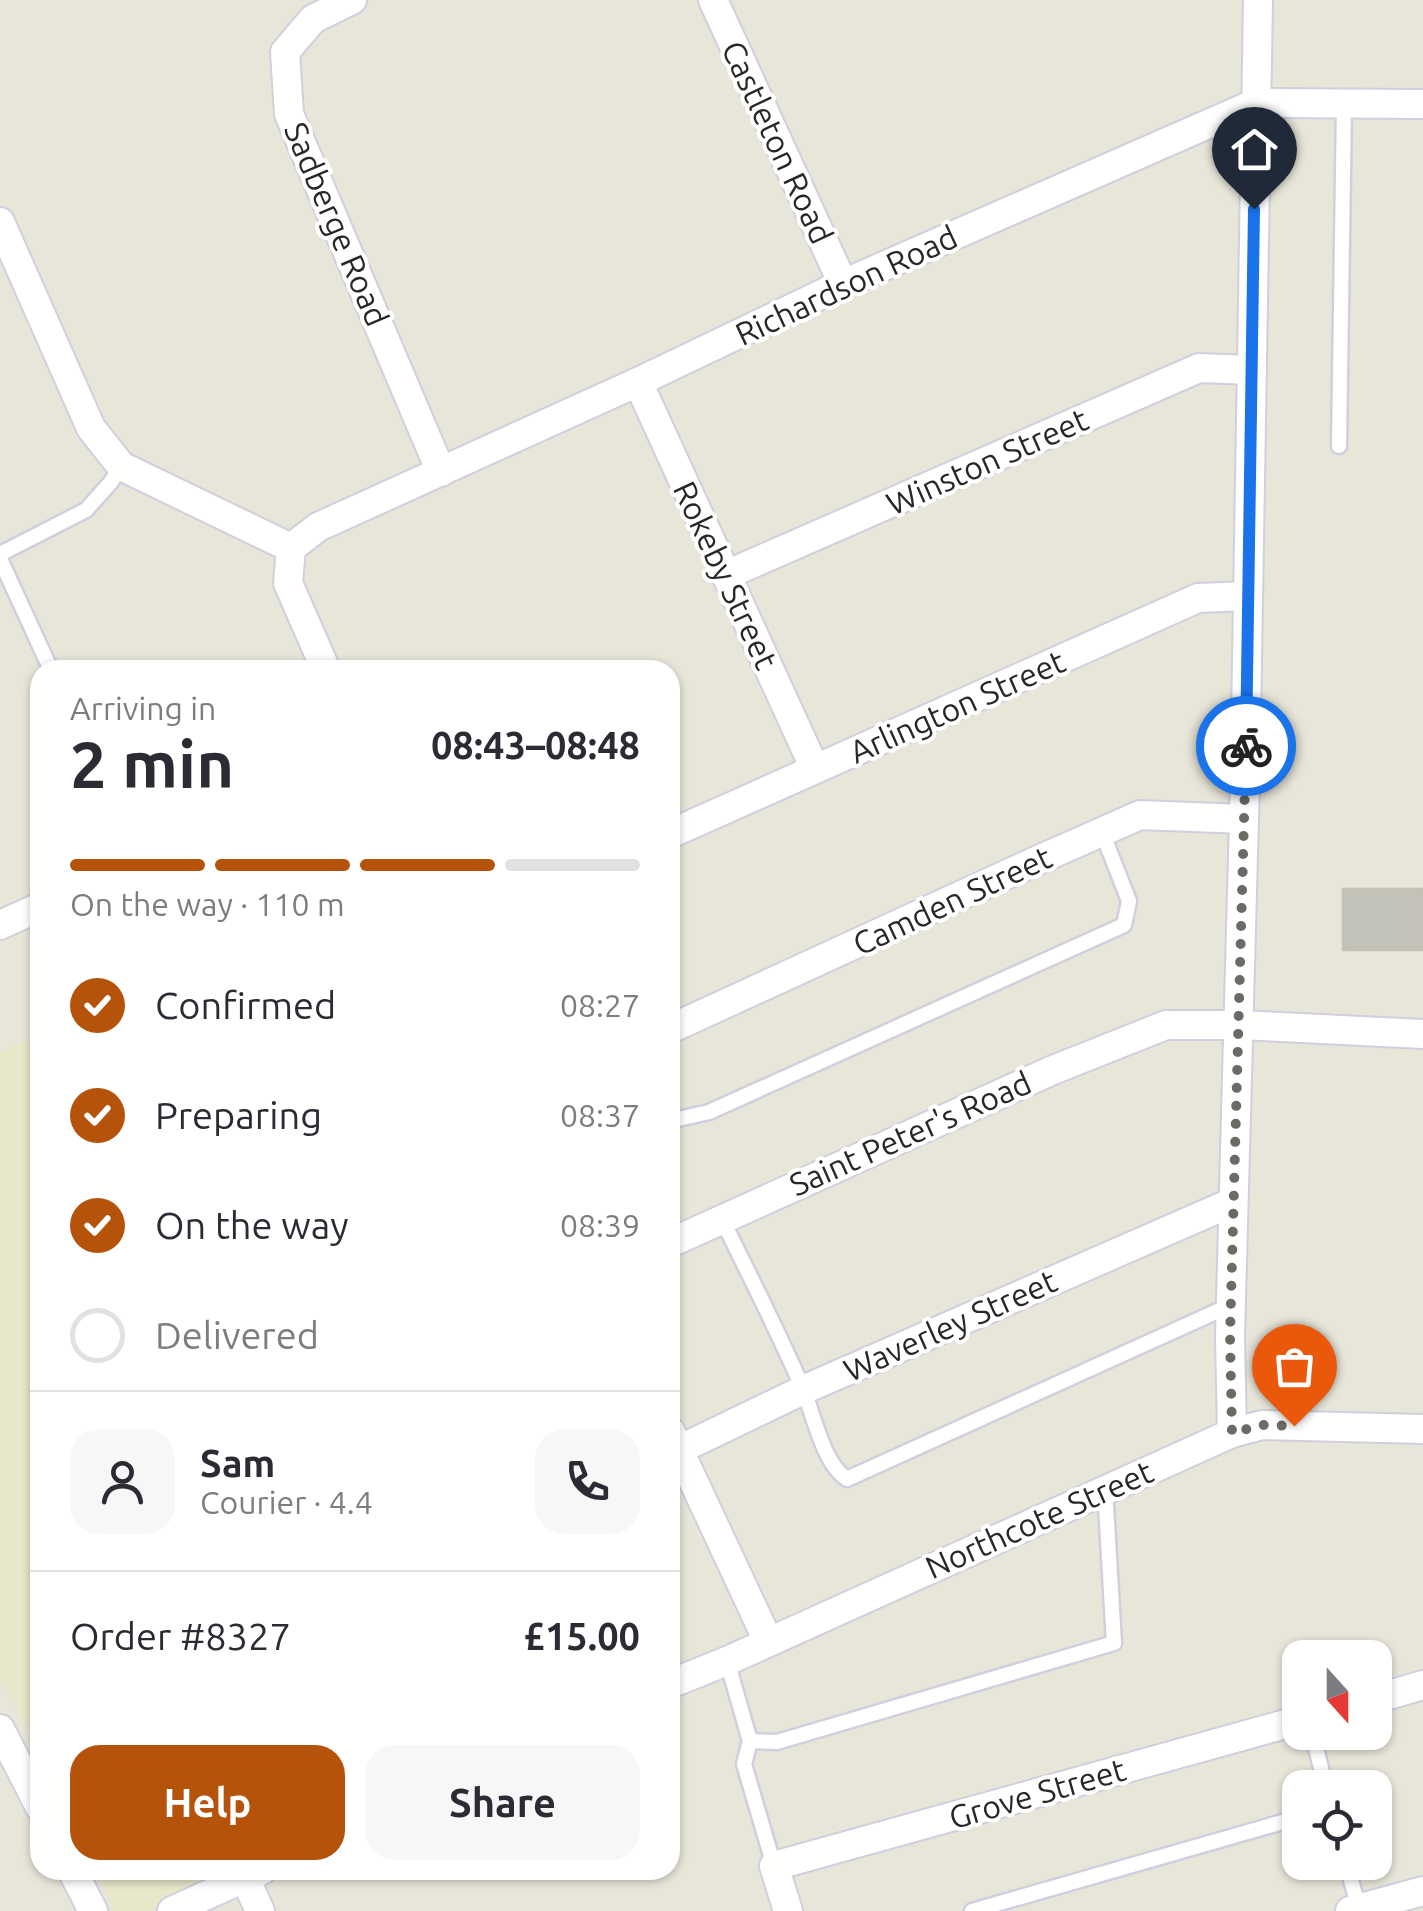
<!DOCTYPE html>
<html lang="en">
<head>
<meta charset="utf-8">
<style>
	:root { --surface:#fff; --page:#f7f7f7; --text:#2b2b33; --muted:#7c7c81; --line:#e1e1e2; --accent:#b45309 }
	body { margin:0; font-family:Ubuntu,sans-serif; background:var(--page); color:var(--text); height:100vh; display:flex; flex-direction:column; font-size:38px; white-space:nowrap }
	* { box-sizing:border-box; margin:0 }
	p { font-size:32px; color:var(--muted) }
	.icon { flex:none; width:55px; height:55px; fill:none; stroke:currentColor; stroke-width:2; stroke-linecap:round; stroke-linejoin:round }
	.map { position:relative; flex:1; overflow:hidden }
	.sheet { position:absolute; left:30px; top:660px; width:650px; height:1220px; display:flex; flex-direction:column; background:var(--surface); border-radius:30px; box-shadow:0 2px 8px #0004 }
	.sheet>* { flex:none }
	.needle { width:65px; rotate:159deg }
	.controls { position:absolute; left:1282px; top:1640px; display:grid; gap:20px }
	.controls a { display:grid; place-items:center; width:110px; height:110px; border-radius:20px; background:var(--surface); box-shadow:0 2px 8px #0004; font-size:50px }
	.pin { position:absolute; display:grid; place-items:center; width:85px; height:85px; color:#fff; margin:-102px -42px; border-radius:50% 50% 50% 0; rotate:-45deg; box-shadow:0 0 10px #0007 }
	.pin .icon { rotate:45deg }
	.courier { position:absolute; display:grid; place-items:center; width:100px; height:100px; margin:-50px; border:8px solid #1a73e8; border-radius:50%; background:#fff; color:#222; box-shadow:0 2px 12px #0007 }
	.headline em { font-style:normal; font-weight:700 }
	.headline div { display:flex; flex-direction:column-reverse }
	.headline { display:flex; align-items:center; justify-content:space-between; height:170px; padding:0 40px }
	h1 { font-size:65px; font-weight:700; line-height:75px }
	.bar { display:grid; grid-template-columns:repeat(4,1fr); gap:15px 10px; align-content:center; height:120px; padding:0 40px }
	.bar i { height:12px; border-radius:8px; background:var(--line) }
	.bar .active { background:var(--accent) }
	.bar p { grid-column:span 4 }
	.line { display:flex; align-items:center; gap:25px; padding:0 40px; border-top:2px solid var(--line) }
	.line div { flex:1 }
	.round { display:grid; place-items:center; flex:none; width:105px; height:105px; border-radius:30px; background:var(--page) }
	ol { padding:0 40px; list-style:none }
	li { display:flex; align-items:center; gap:30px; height:110px }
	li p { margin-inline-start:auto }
	li .icon { padding:10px; border-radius:50%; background:var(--accent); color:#fff; stroke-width:4 }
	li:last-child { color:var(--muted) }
	li i { width:55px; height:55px; border:5px solid var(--line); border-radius:50% }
	.primary-button { display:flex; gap:20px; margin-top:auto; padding:20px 40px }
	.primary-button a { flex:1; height:115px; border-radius:30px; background:var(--accent); color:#fff; font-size:40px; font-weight:700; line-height:115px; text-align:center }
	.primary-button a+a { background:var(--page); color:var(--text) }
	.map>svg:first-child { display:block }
</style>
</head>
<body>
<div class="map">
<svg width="1423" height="1911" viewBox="0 0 1423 1911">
	<rect width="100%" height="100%" fill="#e8e6d9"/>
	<g fill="#e8e7ca">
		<path d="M40,1034V1756L0,1673V1052Z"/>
		<path d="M96,1870H240L151,1911H115Z"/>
	</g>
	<rect fill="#c3c2b9" stroke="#c3c2b4" stroke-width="2.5" x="1343" y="889" width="80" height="61"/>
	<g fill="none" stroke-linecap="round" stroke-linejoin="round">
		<g stroke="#d0cfde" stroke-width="19">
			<g id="lane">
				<path d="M1339,446L1344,104"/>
				<path d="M0,554L86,510L111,482L121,466"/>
				<path d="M0,559L51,670"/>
				<path d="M670,1111L674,1120L709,1112L1124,925L1129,901L1102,832"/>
				<path d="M722,1219C749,1275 778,1331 803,1389C814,1415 823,1464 847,1479L1231,1305"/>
				<path d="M727,1661L750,1741L744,1764L774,1866"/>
				<path d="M1312,1732L1326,1788"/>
				<path d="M750,1741L777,1742L1114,1643L1105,1488"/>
				<path d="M1346,1862L1359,1909"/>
				<path d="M972,1911L1300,1817"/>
			</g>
		</g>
		<g stroke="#d0cfde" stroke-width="32">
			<g id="street">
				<path d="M352,0L313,19L285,52L289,114L441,472"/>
				<path d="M713,0L843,284"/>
				<path d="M0,222L91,428L121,466L291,548"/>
				<path d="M638,382L815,769"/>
				<path d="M291,548L318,527L638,382L843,284L1256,103L1423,104"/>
				<path d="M291,548L288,583L326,670"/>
				<path d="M726,575L1199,368L1252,370"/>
				<path d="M670,834L1198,598L1248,596"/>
				<path d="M0,925L40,907"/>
				<path d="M670,1029L1036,861L1140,815L1244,819"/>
				<path d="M670,1243L1053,1070L1166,1025H1240L1423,1034"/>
				<path d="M670,1431L768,1641"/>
				<path d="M1232,1433L1230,1336L1245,781L1258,0"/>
				<path d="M670,1454L803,1390L1233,1202"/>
				<path d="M670,1684L727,1661L1232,1433L1262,1425L1423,1429"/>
				<path d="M1375,1699L1423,1685"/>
				<path d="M0,1729L40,1807"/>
				<path d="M72,1870L93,1911"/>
				<path d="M245,1878L260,1911"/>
				<path d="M172,1911L262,1870"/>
				<path d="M788,1911L774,1866L1300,1720"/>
				<path d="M1350,1911L1423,1891"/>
			</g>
		</g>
		<use href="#lane" stroke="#fff" stroke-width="14"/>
		<use href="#street" stroke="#fff" stroke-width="28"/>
	</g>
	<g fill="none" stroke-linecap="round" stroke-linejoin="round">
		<path stroke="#6b6a65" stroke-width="10" stroke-dasharray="0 18" d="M1246,746L1230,1336L1232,1433L1262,1425L1294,1426"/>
		<path stroke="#1a73e8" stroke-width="12" d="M1246,746L1254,209"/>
	</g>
	<g text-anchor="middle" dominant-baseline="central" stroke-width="8" stroke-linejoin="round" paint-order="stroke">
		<g font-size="32" fill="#272727" stroke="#fff">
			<text transform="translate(778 142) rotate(65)">Castleton Road</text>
			<text transform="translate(337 224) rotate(67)">Sadberge Road</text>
			<text transform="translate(846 285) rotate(-25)">Richardson Road</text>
			<text transform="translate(987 461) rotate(-24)">Winston Street</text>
			<text transform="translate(726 575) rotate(65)">Rokeby Street</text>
			<text transform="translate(957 706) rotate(-24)">Arlington Street</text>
			<text transform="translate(952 900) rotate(-25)">Camden Street</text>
			<text transform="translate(910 1133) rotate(-24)">Saint Peter's Road</text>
			<text transform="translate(950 1325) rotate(-24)">Waverley Street</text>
			<text transform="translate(1039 1519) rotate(-24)">Northcote Street</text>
			<text transform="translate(1037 1793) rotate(-16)">Grove Street</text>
		</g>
	</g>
</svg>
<div class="controls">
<a><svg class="needle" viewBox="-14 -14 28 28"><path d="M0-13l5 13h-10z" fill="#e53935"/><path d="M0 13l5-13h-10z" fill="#7c7c81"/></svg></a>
<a><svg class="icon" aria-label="locate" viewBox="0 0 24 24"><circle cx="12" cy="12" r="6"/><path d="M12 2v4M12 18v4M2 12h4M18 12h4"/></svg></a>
</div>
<div class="pin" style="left:1294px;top:1426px;background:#ea580c"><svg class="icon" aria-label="bag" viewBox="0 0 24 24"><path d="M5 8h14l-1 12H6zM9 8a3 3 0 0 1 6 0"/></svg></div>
<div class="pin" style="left:1254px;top:209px;background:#1f2937"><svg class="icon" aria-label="home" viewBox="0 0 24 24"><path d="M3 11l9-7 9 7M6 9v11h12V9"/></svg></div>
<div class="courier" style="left:1246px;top:746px"><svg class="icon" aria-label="bike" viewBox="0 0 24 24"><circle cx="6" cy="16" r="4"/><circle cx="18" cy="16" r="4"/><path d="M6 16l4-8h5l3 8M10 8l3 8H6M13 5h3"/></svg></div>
<section class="sheet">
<div class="headline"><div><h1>2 min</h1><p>Arriving in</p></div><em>08:43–08:48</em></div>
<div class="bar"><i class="active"></i><i class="active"></i><i class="active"></i><i></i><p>On the way · 110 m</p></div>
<ol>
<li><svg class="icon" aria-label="check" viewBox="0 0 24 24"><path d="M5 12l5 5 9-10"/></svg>Confirmed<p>08:27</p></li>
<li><svg class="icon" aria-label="check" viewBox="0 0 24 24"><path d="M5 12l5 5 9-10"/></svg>Preparing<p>08:37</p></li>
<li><svg class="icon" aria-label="check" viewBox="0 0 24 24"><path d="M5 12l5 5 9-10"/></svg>On the way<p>08:39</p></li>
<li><i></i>Delivered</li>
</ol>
<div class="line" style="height:180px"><a class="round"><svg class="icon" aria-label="person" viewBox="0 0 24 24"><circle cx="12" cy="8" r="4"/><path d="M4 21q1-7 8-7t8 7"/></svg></a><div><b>Sam</b><p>Courier · 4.4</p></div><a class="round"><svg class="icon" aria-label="phone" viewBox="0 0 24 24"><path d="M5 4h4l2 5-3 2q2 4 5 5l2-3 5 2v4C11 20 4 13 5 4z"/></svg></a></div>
<div class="line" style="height:130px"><div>Order #8327</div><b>£15.00</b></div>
<div class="primary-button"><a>Help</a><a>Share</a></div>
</section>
</div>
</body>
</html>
